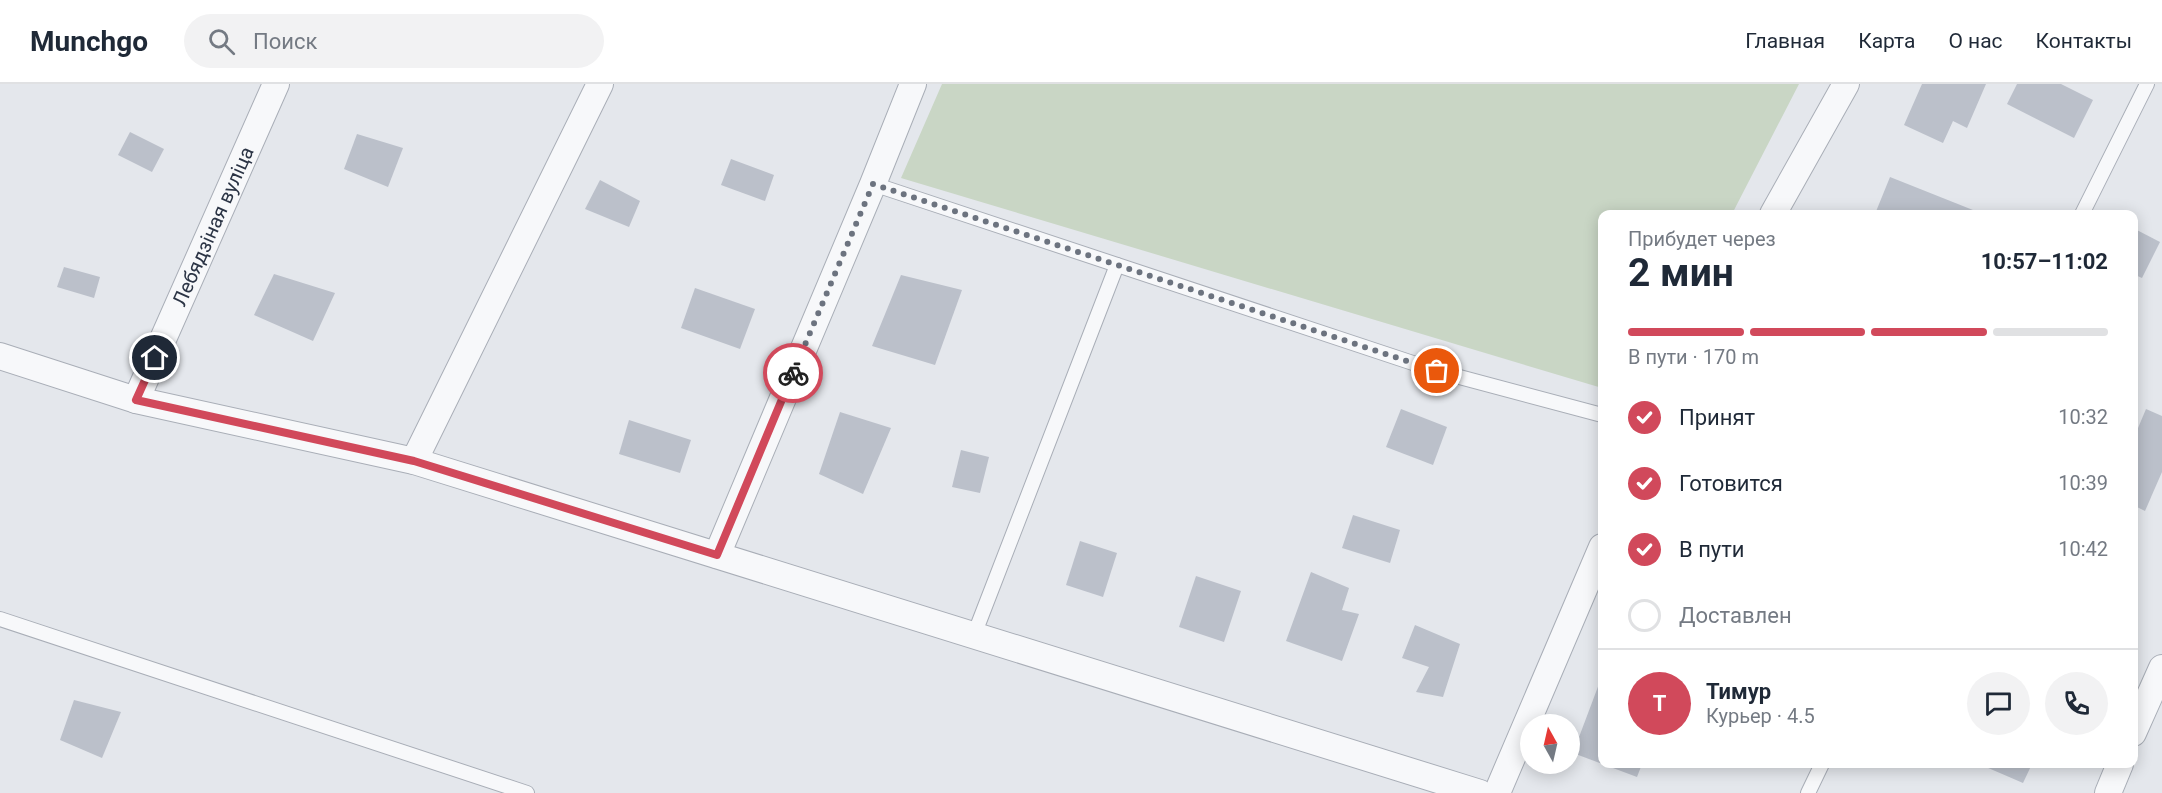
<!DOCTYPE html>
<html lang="ru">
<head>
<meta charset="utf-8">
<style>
	:root { --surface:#fff; --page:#f2f2f3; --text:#1f2937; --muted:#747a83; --line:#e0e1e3; --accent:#d1495b }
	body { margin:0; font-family:Roboto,sans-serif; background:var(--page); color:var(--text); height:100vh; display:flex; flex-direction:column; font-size:22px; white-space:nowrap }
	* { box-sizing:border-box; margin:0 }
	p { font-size:20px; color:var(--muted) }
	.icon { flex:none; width:33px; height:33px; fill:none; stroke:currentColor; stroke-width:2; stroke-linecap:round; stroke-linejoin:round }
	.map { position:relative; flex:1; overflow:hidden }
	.sheet { position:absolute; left:1598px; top:126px; width:540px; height:558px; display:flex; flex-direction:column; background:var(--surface); border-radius:12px; box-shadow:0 3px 15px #0003 }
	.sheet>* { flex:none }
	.needle { width:39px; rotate:352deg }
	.tools { position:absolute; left:1520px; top:630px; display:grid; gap:12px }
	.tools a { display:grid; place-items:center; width:60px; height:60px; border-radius:50%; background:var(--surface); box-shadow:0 3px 15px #0003; font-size:30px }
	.pin { position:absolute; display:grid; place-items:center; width:51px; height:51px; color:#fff; margin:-26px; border:3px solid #fff; border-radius:50%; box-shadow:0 2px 6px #0007 }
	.courier { position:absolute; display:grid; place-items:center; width:60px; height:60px; margin:-30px; border:4px solid #d1495b; border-radius:50%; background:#fff; color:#222; box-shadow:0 2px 8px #0007 }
	.overview em { font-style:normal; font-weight:700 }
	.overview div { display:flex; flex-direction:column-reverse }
	.overview { display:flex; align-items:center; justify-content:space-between; height:102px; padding:0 30px }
	h1 { font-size:39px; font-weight:700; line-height:45px }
	.bar { display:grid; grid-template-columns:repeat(4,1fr); gap:9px 6px; align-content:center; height:72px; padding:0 30px }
	.bar i { height:8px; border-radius:4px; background:var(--line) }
	.bar .selected { background:var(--accent) }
	.bar p { grid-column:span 4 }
	.line { display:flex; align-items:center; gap:15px; padding:0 30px; border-top:2px solid var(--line) }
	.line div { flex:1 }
	.round { display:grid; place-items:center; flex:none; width:63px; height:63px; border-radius:32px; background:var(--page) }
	ol { padding:0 30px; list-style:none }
	li { display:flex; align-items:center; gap:18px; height:66px }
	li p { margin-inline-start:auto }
	li .icon { padding:6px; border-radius:50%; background:var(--accent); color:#fff; stroke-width:4 }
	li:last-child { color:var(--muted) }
	li i { width:33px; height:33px; border:3px solid var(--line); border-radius:50% }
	header { display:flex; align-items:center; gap:36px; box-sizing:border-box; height:84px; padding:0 30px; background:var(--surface); border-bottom:2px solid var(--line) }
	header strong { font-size:28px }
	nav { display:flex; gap:33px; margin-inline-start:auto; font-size:21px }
	.search { width:420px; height:54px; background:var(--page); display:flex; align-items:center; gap:15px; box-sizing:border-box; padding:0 21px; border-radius:33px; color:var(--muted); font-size:22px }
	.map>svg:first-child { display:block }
</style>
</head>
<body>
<header>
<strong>Munchgo</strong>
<div class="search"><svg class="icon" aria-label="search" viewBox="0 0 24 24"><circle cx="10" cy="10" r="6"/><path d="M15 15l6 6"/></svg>Поиск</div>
<nav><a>Главная</a><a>Карта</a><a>О нас</a><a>Контакты</a></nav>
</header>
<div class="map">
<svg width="2162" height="709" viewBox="0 0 2162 709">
	<rect width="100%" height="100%" fill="#e4e7ec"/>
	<path fill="#c9d6c5" d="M942,0H1799L1732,130H1602V304L901,94Z"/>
	<g fill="#bbc0ca">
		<path d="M1922,0H1986L1967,44L1953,37L1943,59L1904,41Z"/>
		<path d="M2017,0H2061L2093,16L2074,54L2007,20Z"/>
		<path d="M130,48L164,65L152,88L118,71Z"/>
		<path d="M357,50L403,64L388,103L344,85Z"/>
		<path d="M731,75L774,91L765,117L721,101Z"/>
		<path d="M1890,93L1983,130H1875Z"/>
		<path d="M600,96L640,117L629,143L585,125Z"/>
		<path d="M2133,144L2160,158L2142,194L2133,190Z"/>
		<path d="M64,183L100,193L94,214L57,203Z"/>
		<path d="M274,190L335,209L313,257L254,231Z"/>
		<path d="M901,191L962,206L935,281L872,262Z"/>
		<path d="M695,204L755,225L740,265L681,244Z"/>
		<path d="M1401,325L1447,343L1433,381L1386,363Z"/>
		<path d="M2146,325L2162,332V388L2145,427L2133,421V356Z"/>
		<path d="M840,328L891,344L863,410L819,390Z"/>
		<path d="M629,336L691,356L680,389L619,370Z"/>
		<path d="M961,366L989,373L980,409L952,403Z"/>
		<path d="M1353,431L1400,446L1390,479L1342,464Z"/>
		<path d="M1080,457L1117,469L1103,513L1066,501Z"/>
		<path d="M1311,488L1349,504L1342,526L1359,530L1342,577L1286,557Z"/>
		<path d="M1196,492L1241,507L1224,558L1179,543Z"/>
		<path d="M1415,541L1460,560L1443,613L1416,608L1429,583L1402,574Z"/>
		<path d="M1602,592V680H1642L1637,693L1573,669Z"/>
		<path d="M74,616L121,628L102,674L60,656Z"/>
		<path d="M1979,680H2032L2023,699Z"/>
	</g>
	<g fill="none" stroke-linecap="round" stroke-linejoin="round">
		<g stroke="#a9aeb7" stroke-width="16">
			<g id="service">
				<path d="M873,100L1437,287L1602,331"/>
				<path d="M2082,130L2147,0"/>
				<path d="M0,535L527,709"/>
				<path d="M974,551L1117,181"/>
				<path d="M1808,709L1822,680"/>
			</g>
		</g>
		<g stroke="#a9aeb7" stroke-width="28">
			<g id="minor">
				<path d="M1773,130L1846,0"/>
				<path d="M0,272L136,316L414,377L1480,709"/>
				<path id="s1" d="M136,316L276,0"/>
				<path d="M414,377L600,0"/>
				<path d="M717,471L873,100L913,0"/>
				<path d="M2133,649L2162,584"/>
				<path d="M1497,709L1602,463"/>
				<path d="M2108,709L2120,680"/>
			</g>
		</g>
		<use href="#service" stroke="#f7f8fa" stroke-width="14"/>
		<use href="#minor" stroke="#f7f8fa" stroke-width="26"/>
	</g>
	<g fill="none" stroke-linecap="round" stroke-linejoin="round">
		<path stroke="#6c737f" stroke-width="6" stroke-dasharray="0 10.8" d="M793,289L873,100L1437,287"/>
		<path stroke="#d1495b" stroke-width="8" d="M155,274L136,316L414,377L717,471L793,289"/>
	</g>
	<g text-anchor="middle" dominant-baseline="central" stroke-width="5" stroke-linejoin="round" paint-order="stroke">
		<g font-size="20" fill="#2b3445" stroke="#f4f6f9">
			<text stroke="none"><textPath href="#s1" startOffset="190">Лебядзіная вуліца</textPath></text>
		</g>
	</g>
</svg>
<div class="tools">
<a><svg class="needle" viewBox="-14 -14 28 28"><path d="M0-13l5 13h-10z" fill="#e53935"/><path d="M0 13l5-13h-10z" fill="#747a83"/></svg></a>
</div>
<div class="pin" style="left:1437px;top:287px;background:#ea580c"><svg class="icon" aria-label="bag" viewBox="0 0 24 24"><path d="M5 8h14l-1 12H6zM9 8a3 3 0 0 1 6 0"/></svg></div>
<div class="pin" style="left:155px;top:274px;background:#1f2937"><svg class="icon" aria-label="home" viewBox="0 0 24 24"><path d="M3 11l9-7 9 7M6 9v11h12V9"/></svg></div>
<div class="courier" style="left:793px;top:289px"><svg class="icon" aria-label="bike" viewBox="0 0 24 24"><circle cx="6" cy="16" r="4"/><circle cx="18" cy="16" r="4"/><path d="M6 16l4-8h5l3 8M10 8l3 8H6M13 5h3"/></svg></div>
<section class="sheet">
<div class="overview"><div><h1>2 мин</h1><p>Прибудет через</p></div><em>10:57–11:02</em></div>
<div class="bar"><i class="selected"></i><i class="selected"></i><i class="selected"></i><i></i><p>В пути · 170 m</p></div>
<ol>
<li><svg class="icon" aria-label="check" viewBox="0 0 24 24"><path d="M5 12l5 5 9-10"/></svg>Принят<p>10:32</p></li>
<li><svg class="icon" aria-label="check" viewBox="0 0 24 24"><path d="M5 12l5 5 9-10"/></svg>Готовится<p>10:39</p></li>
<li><svg class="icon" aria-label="check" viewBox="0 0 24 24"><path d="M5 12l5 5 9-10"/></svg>В пути<p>10:42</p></li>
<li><i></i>Доставлен</li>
</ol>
<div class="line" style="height:108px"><b class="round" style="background:var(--accent);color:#fff">Т</b><div><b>Тимур</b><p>Курьер · 4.5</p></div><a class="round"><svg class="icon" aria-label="chat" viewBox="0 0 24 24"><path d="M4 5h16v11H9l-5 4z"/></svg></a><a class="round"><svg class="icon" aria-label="phone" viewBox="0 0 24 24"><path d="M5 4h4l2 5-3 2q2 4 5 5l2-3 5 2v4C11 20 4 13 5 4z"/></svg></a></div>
</section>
</div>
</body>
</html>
